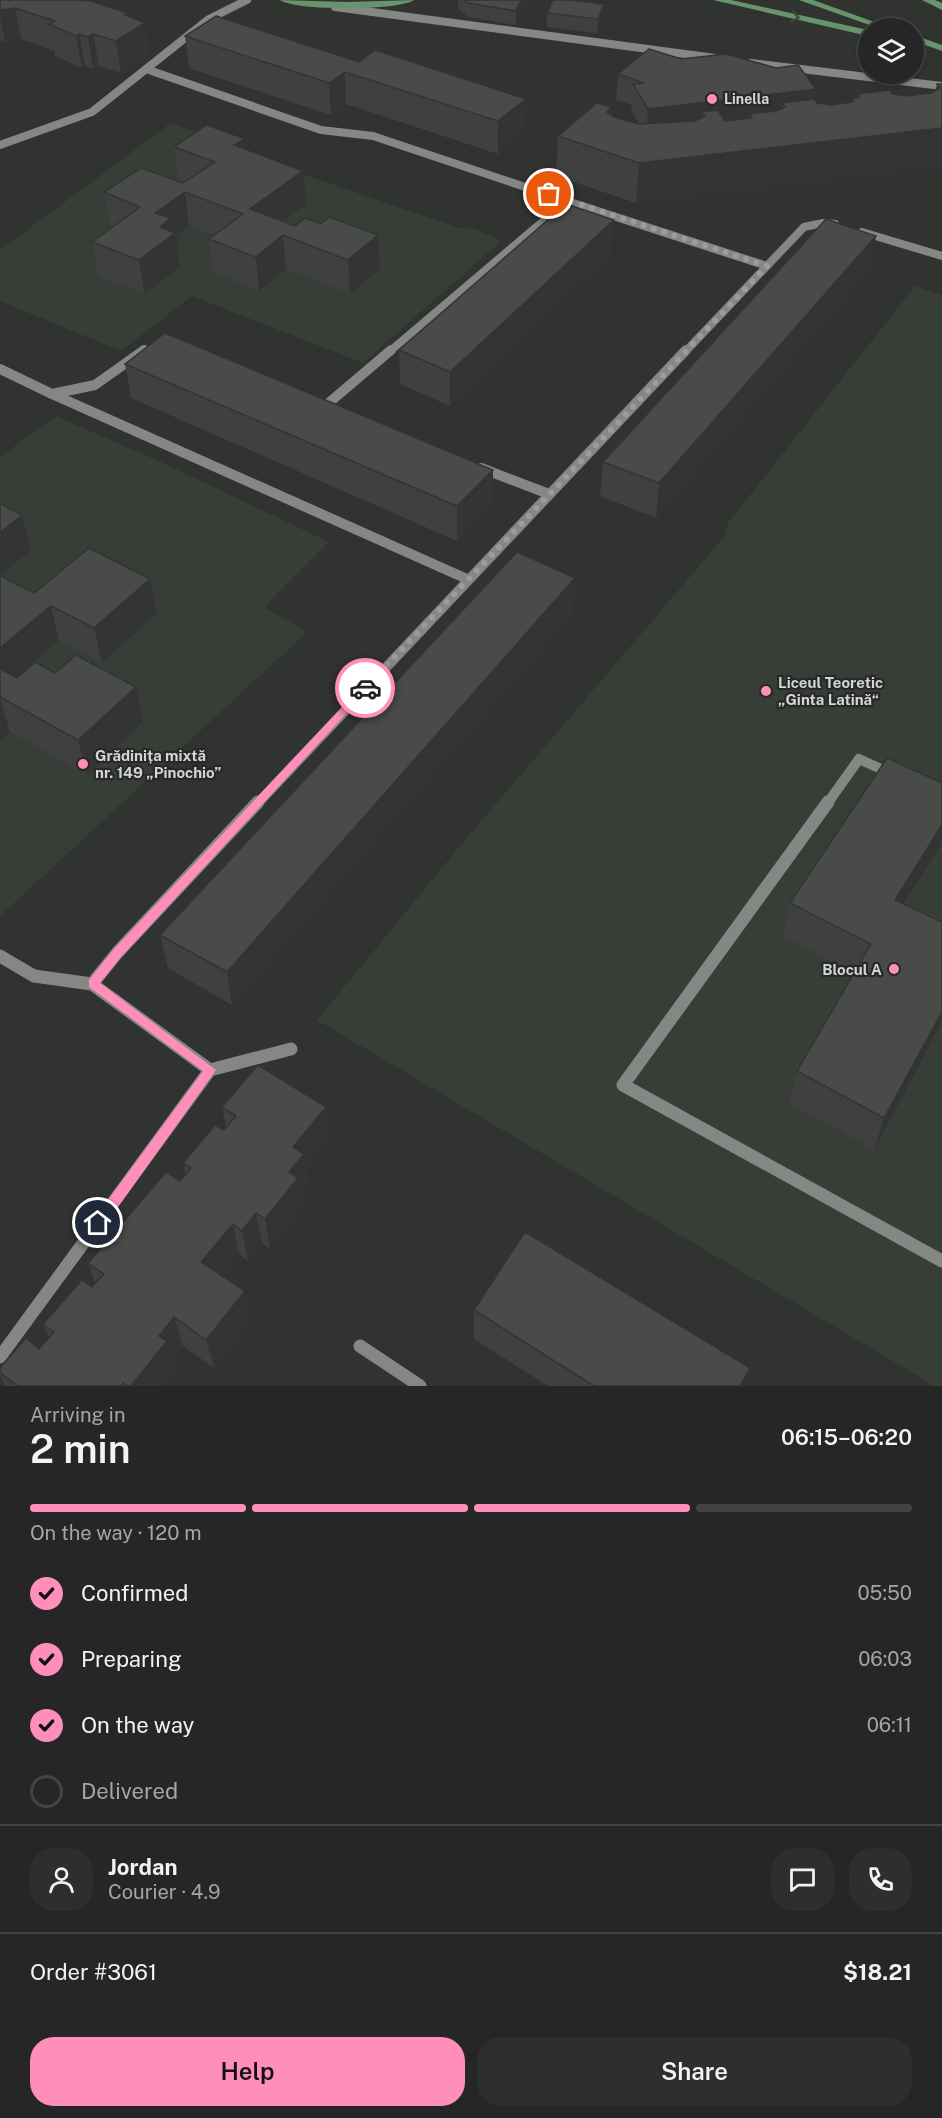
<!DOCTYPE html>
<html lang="en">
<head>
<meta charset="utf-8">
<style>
	:root { --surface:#252625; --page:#2d2e2d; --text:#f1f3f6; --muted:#a3a5a7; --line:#424342; --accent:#ff8eba }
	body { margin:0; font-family:"Public Sans",sans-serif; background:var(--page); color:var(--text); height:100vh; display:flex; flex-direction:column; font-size:22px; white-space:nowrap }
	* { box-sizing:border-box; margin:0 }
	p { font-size:20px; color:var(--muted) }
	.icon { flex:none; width:33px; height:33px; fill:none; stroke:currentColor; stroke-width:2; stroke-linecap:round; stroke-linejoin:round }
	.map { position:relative; height:1386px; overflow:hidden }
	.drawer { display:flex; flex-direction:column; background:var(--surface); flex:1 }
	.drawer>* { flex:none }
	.fabs { position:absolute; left:858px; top:18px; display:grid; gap:12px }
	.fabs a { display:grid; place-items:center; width:66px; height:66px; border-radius:50%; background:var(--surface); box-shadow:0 3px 9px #0003,0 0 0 2px var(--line); font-size:30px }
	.pin { position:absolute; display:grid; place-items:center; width:51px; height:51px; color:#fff; margin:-26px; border:3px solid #fff; border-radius:50%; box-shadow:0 2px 6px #0007 }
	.courier { position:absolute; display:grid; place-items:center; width:60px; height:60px; margin:-30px; border:4px solid #ff8eba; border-radius:50%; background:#fff; color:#222; box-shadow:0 2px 8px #0007 }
	.summary em { font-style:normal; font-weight:600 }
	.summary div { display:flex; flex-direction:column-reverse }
	.summary { display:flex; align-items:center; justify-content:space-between; height:102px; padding:0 30px }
	h1 { font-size:39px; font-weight:600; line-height:45px }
	.bar { display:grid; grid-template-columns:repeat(4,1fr); gap:9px 6px; align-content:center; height:72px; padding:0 30px }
	.bar i { height:8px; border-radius:4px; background:var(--line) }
	.bar .on { background:var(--accent) }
	.bar p { grid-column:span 4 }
	.line { display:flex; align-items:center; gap:15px; padding:0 30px; border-top:2px solid var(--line) }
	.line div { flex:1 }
	.round { display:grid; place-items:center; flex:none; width:63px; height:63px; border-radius:24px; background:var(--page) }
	ol { padding:0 30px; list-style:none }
	li { display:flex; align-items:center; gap:18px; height:66px }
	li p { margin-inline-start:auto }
	li .icon { padding:6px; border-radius:50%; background:var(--accent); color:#111; stroke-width:4 }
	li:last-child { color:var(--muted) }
	li i { width:33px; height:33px; border:3px solid var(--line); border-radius:50% }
	.cta { display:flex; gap:12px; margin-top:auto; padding:12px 30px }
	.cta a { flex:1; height:69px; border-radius:24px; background:var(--accent); color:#111; font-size:24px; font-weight:600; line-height:69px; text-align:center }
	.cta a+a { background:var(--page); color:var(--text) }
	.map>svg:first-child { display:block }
</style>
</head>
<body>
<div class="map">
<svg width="942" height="1386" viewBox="0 0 942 1386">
	<rect width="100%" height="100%" fill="#313331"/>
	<g fill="#373e38">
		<path d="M171,123L193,131L208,142L460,228L469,227L495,237L500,242L363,363L192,296L121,351L0,301V250Z"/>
		<path d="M915,286L942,295V1386H935L317,1020L465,840L724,537L728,523Z"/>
		<path d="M56,416L161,462L329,542L264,607L307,632L0,916V457Z"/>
	</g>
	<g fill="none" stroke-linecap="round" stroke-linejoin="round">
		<g stroke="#848784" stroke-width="8">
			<path d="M335,7L715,58"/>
			<path d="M751,63L942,86"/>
			<path d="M146,69L321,130L373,136L567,201"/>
			<path d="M0,145L92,112L209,19L247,0"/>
			<path d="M862,232L942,256"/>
			<path d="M142,352L144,350"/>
			<path d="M389,352L567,201L767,266"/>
			<path d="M685,352L804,227L823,223L835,224"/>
		</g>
		<g stroke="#848784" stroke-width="10">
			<path d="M0,369L52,394L95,385L144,350"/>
			<path d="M52,394L467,579"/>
			<path d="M319,404L324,407L391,350"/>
			<path d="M481,468L549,494"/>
			<path d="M257,804L686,350"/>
			<path d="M827,804L859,759L892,774"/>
		</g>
		<g stroke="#848784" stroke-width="13">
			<path d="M828,802L623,1085L942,1261"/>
			<path d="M0,956L34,976L92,984L210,1070L291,1049"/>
			<path d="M92,984L117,953L258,802"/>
			<path d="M360,1346L420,1386"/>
			<path d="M0,1357L210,1070"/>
		</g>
		<g fill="#68946c" fill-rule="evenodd">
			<path d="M280,0L347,2L414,0C399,11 295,11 280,0Z"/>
			<path d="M713,0H731L868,30V36Z"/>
			<path d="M799,0H813L891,28H878Z"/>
			<path d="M922,0H935L942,3V10Z"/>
			<path d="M914,35L942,45V51L914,41Z"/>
		</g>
	</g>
	<g fill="#3f403f">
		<path d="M0,0L127,13L128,16L145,23L149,55L121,73L99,66L93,69L85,66L82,68L55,56L54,51L21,39L5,42L0,40Z"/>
		<path d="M458,0H529L524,7L516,25L468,17L458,8Z"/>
		<path d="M547,13L603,18L597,33L547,27Z"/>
		<path d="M216,16L525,131L498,154L346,104L331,115L189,68L185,36Z"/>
		<path d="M681,59L816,89L814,99L817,103L832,105L852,102L857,98V94H893L906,96L931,93L935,91L937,84H942V166L636,203L556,176L558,136L611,107V115L614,117L639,124L631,110L632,105L616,100L618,74Z"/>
		<path d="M245,139L246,149L306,204L283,221L295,226L321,224L378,235L380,269L350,294L286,269L259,291L213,272L209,239L214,235L189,226L176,235L180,267L145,294L98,276L92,242L113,227L110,225L104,192L183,183L185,182L178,180L174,147Z"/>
		<path d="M876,236L869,270L656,518L600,496L603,462Z"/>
		<path d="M611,254L450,406L400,384L399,350Z"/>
		<path d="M125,364L493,470V505L457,541L131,398Z"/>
		<path d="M0,576L34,593L157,613L102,663L59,640L16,678L55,673L136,687L143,722L87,775L10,732L0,741Z"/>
		<path d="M573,613L232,1005L168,968L160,935Z"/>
		<path d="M790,903L903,904L942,922V1024L874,1150L789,1103L797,1071L854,973L783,936Z"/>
		<path d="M222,1107L329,1138L306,1167L309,1185L300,1195L302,1208L270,1249L262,1243L248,1261L239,1254L221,1276L251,1320L214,1368L183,1346L172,1359L175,1369L162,1386H5L0,1376V1368L39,1349L49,1338L43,1324L92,1287L95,1283L88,1263L180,1181L186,1175L183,1163L226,1128Z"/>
		<path d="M474,1310L745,1386H548L474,1339Z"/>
	</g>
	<g fill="#333433">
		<path d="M521,0H529L524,7L516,25V11Z"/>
		<path d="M604,4L603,18L597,33L598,19Z"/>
		<path d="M15,8L21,39L5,42L0,18V10Z"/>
		<path d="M127,13L130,33L145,23L149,55L121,73L116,41L125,15Z"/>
		<path d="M79,34L85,66L82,68L76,36Z"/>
		<path d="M93,34L99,66L93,69L88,37Z"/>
		<path d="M345,72L346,104L331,115L329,83Z"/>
		<path d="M816,89L812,115L785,107L782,103L780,119L752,118L749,114L748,123L704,128L705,116L702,112L700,128L646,135L648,109Z"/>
		<path d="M526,99L525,131L498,154V121Z"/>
		<path d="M611,107L609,146L607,112Z"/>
		<path d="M942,128V166L636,203L639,163Z"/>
		<path d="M245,139L248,172L234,145Z"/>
		<path d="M303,171L306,204L253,243L250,209Z"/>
		<path d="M185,192L189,226L176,235L180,267L145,294L139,260L155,213Z"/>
		<path d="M614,220L611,254L450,406V372Z"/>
		<path d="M283,235L286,269L259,291L256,257Z"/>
		<path d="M378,235L380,269L350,294L348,260Z"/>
		<path d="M876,236L869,270L656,518L659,483Z"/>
		<path d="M493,470V505L457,541V506Z"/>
		<path d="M22,515L31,550L0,575V533Z"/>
		<path d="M575,578L573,613L232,1005L227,972Z"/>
		<path d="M150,579L157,613L102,663L94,628Z"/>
		<path d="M51,606L59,640L0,692V648Z"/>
		<path d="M136,687L143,722L87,775L78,740Z"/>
		<path d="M0,697L10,732L0,741Z"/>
		<path d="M942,825V843L885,933L895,900Z"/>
		<path d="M942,1012V1023L874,1150L884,1118Z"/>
		<path d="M326,1107L329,1138L306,1167L309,1185L300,1195L302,1208L270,1249L265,1219L289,1172L293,1147Z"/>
		<path d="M256,1213L262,1243L248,1261L242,1231Z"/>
		<path d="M233,1224L239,1254L209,1291L201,1262Z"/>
		<path d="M245,1291L251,1320L214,1368L206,1340Z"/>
		<path d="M174,1317L183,1346L172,1359L175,1369L162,1386H131L159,1336Z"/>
		<path d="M750,1368L745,1386H740Z"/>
	</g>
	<g fill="#494b49" stroke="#333433" stroke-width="1.5">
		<path d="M0,0H77L91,1L127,13L125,15L145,23L116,41L93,34L88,37L79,34L76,36L49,24L55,21L15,8L0,10Z"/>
		<path d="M464,0H521L516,11L468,3Z"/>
		<path d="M553,0H570L604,4L598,19L547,13Z"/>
		<path d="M216,16L359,62L375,50L526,99L498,121L345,72L329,83L185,36Z"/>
		<path d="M649,49L681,59L726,54L776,68L798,65L816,89L648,109L633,84L644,83L618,74Z"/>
		<path d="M937,84H942V128L639,163L558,136L597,103L611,107L607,112L614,117L638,124L695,121L705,116L702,112L718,110L725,121L752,118L749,114L776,111L785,107L782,103L814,99L817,103L832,105L852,102L854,98L860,97L857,94L890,90L893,94L906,96L931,93L940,88Z"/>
		<path d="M207,125L245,139L234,145L303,171L250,209L295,226L305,218L321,224L329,217L378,235L348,260L283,235L256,257L209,239L243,214L185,192L155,213L171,218L160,227L175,233L139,260L92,242L140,207L104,192L141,168L183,183L215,162L174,147Z"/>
		<path d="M566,204L614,220L450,372L399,350Z"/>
		<path d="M826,219L876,236L659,483L603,462Z"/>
		<path d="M165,333L493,470L457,506L125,364Z"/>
		<path d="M0,504L22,515L0,533Z"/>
		<path d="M89,548L150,579L94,628L51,606L0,648V576L34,593Z"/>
		<path d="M517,552L575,578L227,972L160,935Z"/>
		<path d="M76,655L136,687L78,740L0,697V669L17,678L35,662L55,673Z"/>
		<path d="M887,758L942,783V825L895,900L942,922V1012L884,1118L797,1071L871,944L790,903Z"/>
		<path d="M258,1065L326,1107L293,1147L304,1154L289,1172L298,1178L265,1219L256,1213L242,1231L233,1224L201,1262L245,1291L206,1340L174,1317L159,1336L167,1341L131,1386H126L123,1383L121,1386H18L0,1373V1368L26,1338L39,1349L54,1332L43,1324L82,1280L92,1287L104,1274L88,1263L166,1172L180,1181L191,1168L183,1163L215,1125L224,1130L236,1116L222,1107Z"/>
		<path d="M525,1232L750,1368L740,1386H594L474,1310Z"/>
	</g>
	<defs><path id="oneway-chevron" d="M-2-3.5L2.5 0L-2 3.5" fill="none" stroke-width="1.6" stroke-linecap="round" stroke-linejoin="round" transform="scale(1.5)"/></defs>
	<use stroke="#3a493c" href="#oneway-chevron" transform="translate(795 17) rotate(12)"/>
	<path fill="#ff8eba" d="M362,686L370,688L121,957L100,983L216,1070L103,1228H94V1219L203,1071L89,987V980L113,950Z"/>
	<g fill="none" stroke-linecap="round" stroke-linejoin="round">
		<path stroke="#9b9c9b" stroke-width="6" stroke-dasharray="0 10.8" d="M365,688L767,266L549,194"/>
	</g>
	<g fill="#ff8eba" stroke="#272927" stroke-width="2">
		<circle cx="712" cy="99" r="6"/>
		<circle cx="766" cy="691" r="6"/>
		<circle cx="83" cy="764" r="6"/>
		<circle cx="894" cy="969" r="6"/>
	</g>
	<g text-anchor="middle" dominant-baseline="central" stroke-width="4.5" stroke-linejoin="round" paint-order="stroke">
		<g font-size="14" font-weight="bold" fill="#d4d5d4" stroke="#272927" text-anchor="start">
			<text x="724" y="99">Linella</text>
		</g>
		<g font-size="15" font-weight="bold" fill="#d4d5d4" stroke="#272927" text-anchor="start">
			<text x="778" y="682">Liceul Teoretic<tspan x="778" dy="17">„Ginta Latină“</tspan></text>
			<text x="95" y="755">Grădinița mixtă<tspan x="95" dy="17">nr. 149 „Pinochio”</tspan></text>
			<text x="882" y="969" text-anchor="end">Blocul A</text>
		</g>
	</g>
</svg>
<div class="fabs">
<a><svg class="icon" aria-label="layers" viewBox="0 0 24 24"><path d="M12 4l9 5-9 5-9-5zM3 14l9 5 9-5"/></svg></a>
</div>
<div class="pin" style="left:549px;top:194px;background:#ea580c"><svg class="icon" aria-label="bag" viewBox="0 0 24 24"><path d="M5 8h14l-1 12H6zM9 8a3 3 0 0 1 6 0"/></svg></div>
<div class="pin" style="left:98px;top:1223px;background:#1f2937"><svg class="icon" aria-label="home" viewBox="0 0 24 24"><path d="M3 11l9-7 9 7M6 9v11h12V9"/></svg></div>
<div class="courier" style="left:365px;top:688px"><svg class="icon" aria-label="car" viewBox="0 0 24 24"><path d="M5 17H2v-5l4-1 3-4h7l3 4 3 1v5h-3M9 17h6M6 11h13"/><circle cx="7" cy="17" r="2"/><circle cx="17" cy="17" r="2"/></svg></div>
</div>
<section class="drawer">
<div class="summary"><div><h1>2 min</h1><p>Arriving in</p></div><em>06:15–06:20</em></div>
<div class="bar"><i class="on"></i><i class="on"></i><i class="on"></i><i></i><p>On the way · 120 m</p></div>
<ol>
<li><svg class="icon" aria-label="check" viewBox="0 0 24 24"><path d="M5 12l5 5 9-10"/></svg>Confirmed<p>05:50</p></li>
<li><svg class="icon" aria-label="check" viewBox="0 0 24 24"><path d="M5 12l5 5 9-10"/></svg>Preparing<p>06:03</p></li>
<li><svg class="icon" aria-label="check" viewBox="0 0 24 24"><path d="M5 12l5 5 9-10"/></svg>On the way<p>06:11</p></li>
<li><i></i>Delivered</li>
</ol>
<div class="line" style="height:108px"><a class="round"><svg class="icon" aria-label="person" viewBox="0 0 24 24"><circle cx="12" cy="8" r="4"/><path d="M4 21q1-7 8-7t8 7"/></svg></a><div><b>Jordan</b><p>Courier · 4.9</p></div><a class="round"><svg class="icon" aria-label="chat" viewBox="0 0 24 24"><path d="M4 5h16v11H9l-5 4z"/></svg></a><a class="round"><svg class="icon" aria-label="phone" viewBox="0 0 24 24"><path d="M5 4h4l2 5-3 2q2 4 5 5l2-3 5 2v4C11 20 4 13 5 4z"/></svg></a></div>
<div class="line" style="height:78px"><div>Order #3061</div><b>$18.21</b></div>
<div class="cta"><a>Help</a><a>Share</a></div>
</section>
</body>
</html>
